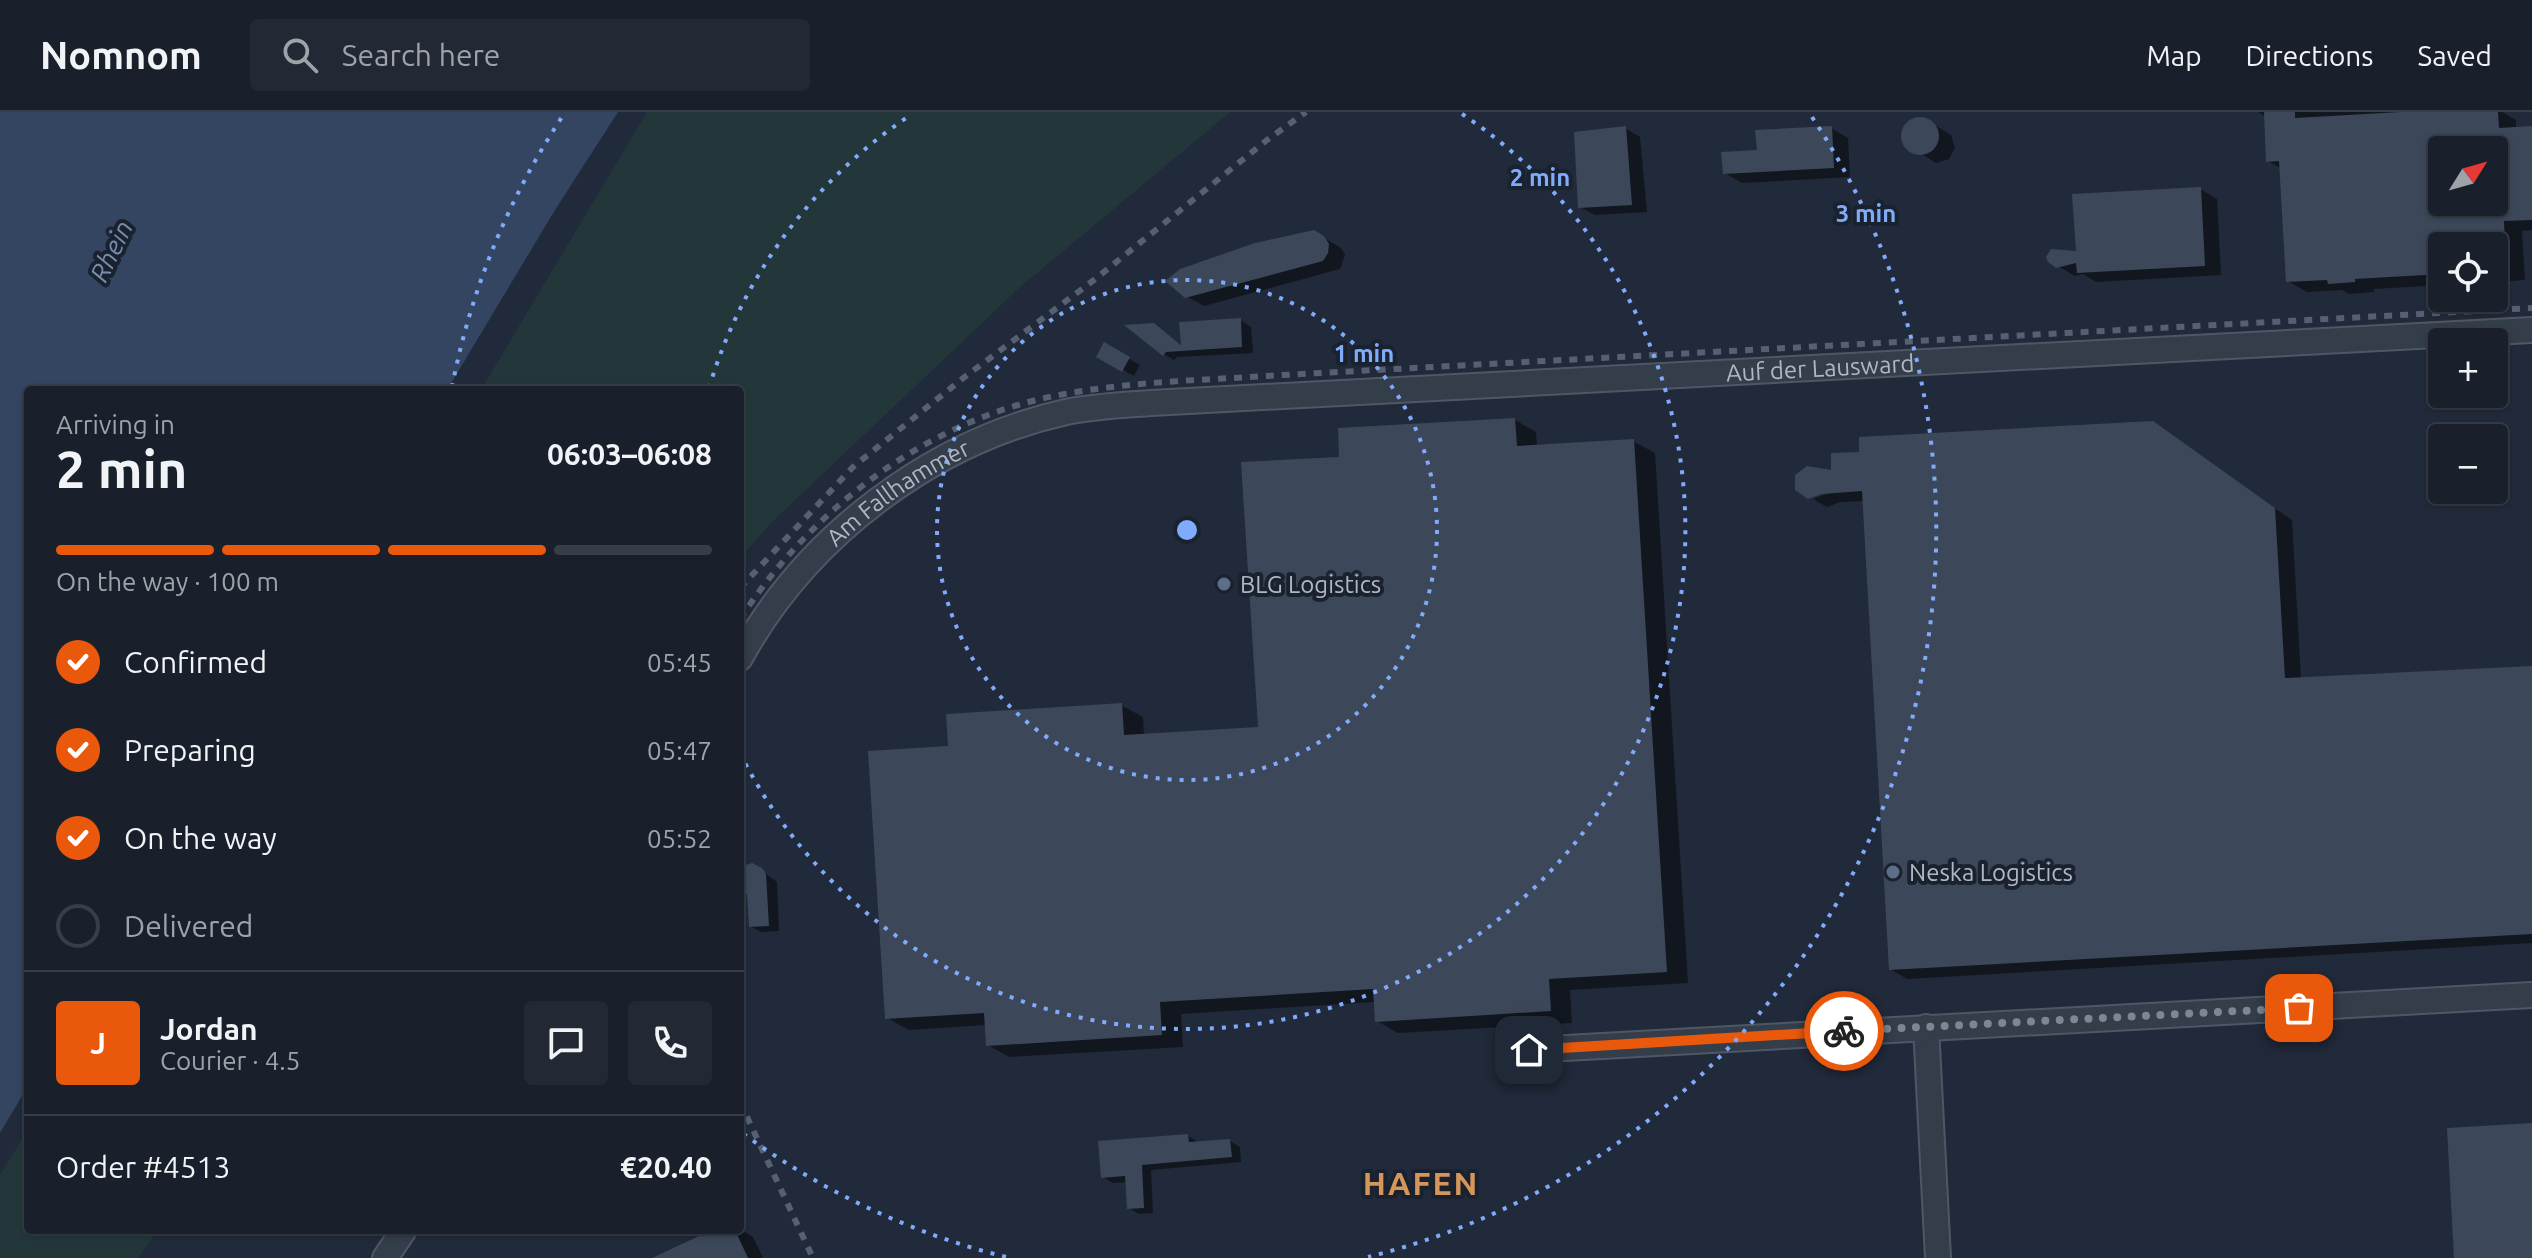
<!DOCTYPE html>
<html lang="en">
<head>
<meta charset="utf-8">
<style>
	:root { --surface:#19202c; --page:#222834; --text:#f1f3f6; --muted:#9fa3a9; --line:#373e48; --accent:#ea580c }
	body { margin:0; font-family:Ubuntu,sans-serif; background:var(--page); color:var(--text); height:100vh; display:flex; flex-direction:column; font-size:30px; white-space:nowrap }
	* { box-sizing:border-box; margin:0 }
	p { font-size:26px; color:var(--muted) }
	.icon { flex:none; width:44px; height:44px; fill:none; stroke:currentColor; stroke-width:2; stroke-linecap:round; stroke-linejoin:round }
	.map { position:relative; flex:1; overflow:hidden }
	.sheet { position:absolute; left:24px; top:274px; width:720px; height:848px; display:flex; flex-direction:column; background:var(--surface); border-radius:8px; box-shadow:0 2px 6px #0004,0 0 0 2px var(--line) }
	.sheet>* { flex:none }
	.needle { width:52px; rotate:53deg }
	.buttons { position:absolute; left:2428px; top:24px; display:grid; gap:16px }
	.buttons a { display:grid; place-items:center; width:80px; height:80px; border-radius:8px; background:var(--surface); box-shadow:0 2px 6px #0004,0 0 0 2px var(--line); font-size:40px }
	.pin { position:absolute; display:grid; place-items:center; width:68px; height:68px; color:#fff; margin:-34px; border-radius:16px; box-shadow:0 4px 12px #0006 }
	.courier { position:absolute; display:grid; place-items:center; width:80px; height:80px; margin:-40px; border:6px solid #ea580c; border-radius:50%; background:#fff; color:#222; box-shadow:0 2px 10px #0007 }
	.overview em { font-style:normal; font-weight:600 }
	.overview div { display:flex; flex-direction:column-reverse }
	.overview { display:flex; align-items:center; justify-content:space-between; height:136px; padding:0 32px }
	h1 { font-size:52px; font-weight:600; line-height:60px }
	.bar { display:grid; grid-template-columns:repeat(4,1fr); gap:12px 8px; align-content:center; height:96px; padding:0 32px }
	.bar i { height:10px; border-radius:6px; background:var(--line) }
	.bar .on { background:var(--accent) }
	.bar p { grid-column:span 4 }
	.line { display:flex; align-items:center; gap:20px; padding:0 32px; border-top:2px solid var(--line) }
	.line div { flex:1 }
	.round { display:grid; place-items:center; flex:none; width:84px; height:84px; border-radius:8px; background:var(--page) }
	ol { padding:0 32px; list-style:none }
	li { display:flex; align-items:center; gap:24px; height:88px }
	li p { margin-inline-start:auto }
	li .icon { padding:8px; border-radius:50%; background:var(--accent); color:#fff; stroke-width:4 }
	li:last-child { color:var(--muted) }
	li i { width:44px; height:44px; border:4px solid var(--line); border-radius:50% }
	header { display:flex; align-items:center; gap:48px; box-sizing:border-box; height:112px; padding:0 40px; background:var(--surface); border-bottom:2px solid var(--line) }
	header strong { font-size:38px }
	nav { display:flex; gap:44px; margin-inline-start:auto; font-size:28px }
	.search { width:560px; height:72px; background:var(--page); display:flex; align-items:center; gap:20px; box-sizing:border-box; padding:0 28px; border-radius:8px; color:var(--muted); font-size:30px }
	.map>svg:first-child { display:block }
</style>
</head>
<body>
<header>
<strong>Nomnom</strong>
<div class="search"><svg class="icon" aria-label="search" viewBox="0 0 24 24"><circle cx="10" cy="10" r="6"/><path d="M15 15l6 6"/></svg>Search here</div>
<nav><a>Map</a><a>Directions</a><a>Saved</a></nav>
</header>
<div class="map">
<svg width="2532" height="1146" viewBox="0 0 2532 1146">
	<rect width="100%" height="100%" fill="#212a3a"/>
	<g fill="#23373b">
		<path d="M647,0H1230L1019,176L772,410L740,446V278H481Z"/>
		<path d="M28,1018V1118H158L138,1146H0V1063Z"/>
	</g>
	<path fill="#344562" d="M0,0H618L555,98L447,278H28V974L0,1021Z"/>
	<g fill="#0007" fill-rule="evenodd">
		<path d="M2258,0H2502L2516,8V17L2532,16V118L2522,119L2525,168L2494,170V134H2442V173L2374,177V180L2349,182L2342,178L2307,180L2288,169L2282,57L2268,49L2266,5ZM2442,38H2494V90H2442Z"/>
		<path d="M1925,7L1951,23L1955,36L1949,47L1936,51L1907,33L1904,20L1911,10Z"/>
		<path d="M1625,16L1640,25L1647,100L1595,103L1580,95Z"/>
		<path d="M1831,16L1848,26L1850,65L1742,71L1725,61L1759,40Z"/>
		<path d="M2200,77L2217,87L2221,163L2096,170L2083,162L2075,164L2049,149L2053,138L2078,141Z"/>
		<path d="M1314,120L1341,136L1345,143L1340,157L1204,194L1186,184Z"/>
		<path d="M1240,208L1251,215L1253,241L1177,245L1174,248L1164,242L1165,220L1183,234Z"/>
		<path d="M1105,233L1140,253L1134,264L1098,244Z"/>
		<path d="M1515,308L1536,320L1537,335L1633,329L1655,341L1688,871L1570,878L1572,911L1398,921L1377,909L1375,890L1181,902L1183,935L1009,945L988,933L986,913L909,918L887,906L950,636L1121,593L1143,605L1144,624L1260,617L1341,346Z"/>
		<path d="M2152,311L2292,408L2301,567L2532,556V831L1907,867L1890,857L1864,389L1840,390L1827,395L1813,387L1832,380L1811,383V386L1797,377L1834,361Z"/>
		<path d="M755,754L777,770L779,819L761,820L750,814L749,782L740,773V763Z"/>
		<path d="M1188,1024L1198,1030L1230,1029L1240,1035L1241,1050L1151,1058L1153,1101L1139,1102L1129,1096L1127,1070L1113,1071L1103,1065Z"/>
		<path d="M740,1117L753,1125L763,1146H657L717,1118Z"/>
	</g>
	<g fill="#3c4859" fill-rule="evenodd">
		<path d="M2264,0H2295V6L2401,0H2498L2499,16L2532,14V108L2504,109L2505,134H2442V162L2355,167V170L2328,172L2327,168L2286,170L2279,49L2266,50ZM2442,38H2494V90H2442Z"/>
		<circle cx="1920" cy="24" r="19"/>
		<path d="M1626,14L1632,93L1578,96L1574,20Z"/>
		<path d="M1832,14L1834,56L1723,62L1721,40L1757,38L1755,18Z"/>
		<path d="M2201,75L2205,154L2077,161L2076,151L2056,156L2048,150L2046,145L2051,137L2076,139L2072,82Z"/>
		<path d="M1314,118L1324,124L1329,132L1328,141L1323,149L1185,186L1165,169L1180,157L1255,131Z"/>
		<path d="M1241,206L1242,235L1166,240L1163,244L1124,213L1154,211L1181,233L1179,210Z"/>
		<path d="M1104,230L1130,245L1122,260L1096,245Z"/>
		<path d="M1515,306L1517,334L1634,327L1667,860L1549,867L1551,899L1375,910L1373,877L1160,890L1162,923L986,934L984,901L885,907L868,639L948,634L946,602L1122,591L1124,623L1258,615L1241,350L1339,345L1338,316Z"/>
		<path d="M2153,309L2275,396L2285,566L2532,554V822L1889,858L1862,379L1822,382L1808,387L1795,378V363L1807,354L1831,358V341L1859,340V325Z"/>
		<path d="M752,751L762,756L766,762L769,814L749,815L747,783L740,777V755Z"/>
		<path d="M2532,1011V1146H2454L2447,1016Z"/>
		<path d="M1188,1022L1189,1030L1230,1027L1232,1045L1142,1053L1144,1096L1127,1097L1125,1064L1101,1066L1098,1029Z"/>
		<path d="M712,1118H735L748,1146H652Z"/>
	</g>
	<g fill="none" stroke-linecap="round" stroke-linejoin="round">
		<g stroke="#4f5765" stroke-width="28">
			<g id="minor">
				<path id="s1" d="M740,546C806,425 931,330 1066,300C1094,294 1123,293 1151,291L2532,218"/>
				<path d="M1926,915L1938,1146"/>
				<path d="M1529,938L2532,883"/>
				<path d="M385,1146L404,1118"/>
			</g>
		</g>
		<use href="#minor" stroke="#343d4a" stroke-width="24"/>
		<g stroke="#566071" stroke-width="6" stroke-dasharray="8 8" stroke-linecap="butt">
			<path d="M740,476L853,355L962,267L1094,168L1267,28L1306,0"/>
			<path d="M740,507C812,396 928,308 1059,283C1132,269 1209,268 1283,263L2532,196"/>
			<path d="M740,990L813,1146"/>
		</g>
	</g>
	<g fill="none" stroke-linecap="round" stroke-linejoin="round">
		<path stroke="#7d8695" stroke-width="8" stroke-dasharray="0 14.4" d="M1844,919L2299,896"/>
		<path stroke="#ea580c" stroke-width="10" d="M1529,938L1844,919"/>
	</g>
	<g fill="none" stroke="#80abfa" stroke-width="4" stroke-dasharray="4 8">
		<circle cx="1187" cy="418" r="250"/>
		<path d="M709 276A499 499 0 0 1 912 2M1462 2A499 499 0 1 1 740 641"/>
		<path d="M1006 1145A749 749 0 0 1 741 1020M452 275A749 749 0 0 1 562 5M1812 5A749 749 0 0 1 1368 1145"/>
	</g>
	<g fill="#5c6f8a" stroke="#1a222f" stroke-width="3">
		<circle cx="1224" cy="472" r="8"/>
		<circle cx="1893" cy="760" r="8"/>
	</g>
	<g text-anchor="middle" dominant-baseline="central" stroke-width="8" stroke-linejoin="round" paint-order="stroke">
		<g font-size="24" fill="#afb7c6" stroke="#1a222f">
			<text stroke="none"><textPath href="#s1" startOffset="1176">Auf der Lausward</textPath></text>
			<text stroke="none"><textPath href="#s1" startOffset="232">Am Fallhammer</textPath></text>
		</g>
		<g font-size="24" fill="#afb7c6" stroke="#1a222f" text-anchor="start">
			<text x="1240" y="472">BLG Logistics</text>
			<text x="1909" y="760">Neska Logistics</text>
		</g>
		<g font-size="26" font-style="italic" fill="#768db0" stroke="#1a222f">
			<text transform="translate(111 139) rotate(-64)">Rhein</text>
		</g>
		<g font-size="32" font-weight="bold" letter-spacing="2" fill="#d6955a" stroke="#1a222f">
			<text x="1421" y="1071">HAFEN</text>
		</g>
	</g>
	<circle cx="1187" cy="418" r="12" fill="#80abfa" stroke="#1a222f" stroke-width="4"/>
	<g font-size="24" text-anchor="middle" font-weight="bold" fill="#80abfa" stroke="#1a222f" stroke-width="8" stroke-linejoin="round" paint-order="stroke">
		<text x="1540" y="74">2 min</text>
		<text x="1866" y="110">3 min</text>
		<text x="1364" y="250">1 min</text>
	</g>
</svg>
<div class="buttons">
<a><svg class="needle" viewBox="-14 -14 28 28"><path d="M0-13l5 13h-10z" fill="#e53935"/><path d="M0 13l5-13h-10z" fill="#9fa3a9"/></svg></a>
<a><svg class="icon" aria-label="locate" viewBox="0 0 24 24"><circle cx="12" cy="12" r="6"/><path d="M12 2v4M12 18v4M2 12h4M18 12h4"/></svg></a>
<a>+</a>
<a>−</a>
</div>
<div class="pin" style="left:2299px;top:896px;background:#ea580c"><svg class="icon" aria-label="bag" viewBox="0 0 24 24"><path d="M5 8h14l-1 12H6zM9 8a3 3 0 0 1 6 0"/></svg></div>
<div class="pin" style="left:1529px;top:938px;background:#1f2937"><svg class="icon" aria-label="home" viewBox="0 0 24 24"><path d="M3 11l9-7 9 7M6 9v11h12V9"/></svg></div>
<div class="courier" style="left:1844px;top:919px"><svg class="icon" aria-label="bike" viewBox="0 0 24 24"><circle cx="6" cy="16" r="4"/><circle cx="18" cy="16" r="4"/><path d="M6 16l4-8h5l3 8M10 8l3 8H6M13 5h3"/></svg></div>
<section class="sheet">
<div class="overview"><div><h1>2 min</h1><p>Arriving in</p></div><em>06:03–06:08</em></div>
<div class="bar"><i class="on"></i><i class="on"></i><i class="on"></i><i></i><p>On the way · 100 m</p></div>
<ol>
<li><svg class="icon" aria-label="check" viewBox="0 0 24 24"><path d="M5 12l5 5 9-10"/></svg>Confirmed<p>05:45</p></li>
<li><svg class="icon" aria-label="check" viewBox="0 0 24 24"><path d="M5 12l5 5 9-10"/></svg>Preparing<p>05:47</p></li>
<li><svg class="icon" aria-label="check" viewBox="0 0 24 24"><path d="M5 12l5 5 9-10"/></svg>On the way<p>05:52</p></li>
<li><i></i>Delivered</li>
</ol>
<div class="line" style="height:144px"><b class="round" style="background:var(--accent);color:#fff">J</b><div><b>Jordan</b><p>Courier · 4.5</p></div><a class="round"><svg class="icon" aria-label="chat" viewBox="0 0 24 24"><path d="M4 5h16v11H9l-5 4z"/></svg></a><a class="round"><svg class="icon" aria-label="phone" viewBox="0 0 24 24"><path d="M5 4h4l2 5-3 2q2 4 5 5l2-3 5 2v4C11 20 4 13 5 4z"/></svg></a></div>
<div class="line" style="height:104px"><div>Order #4513</div><b>€20.40</b></div>
</section>
</div>
</body>
</html>
